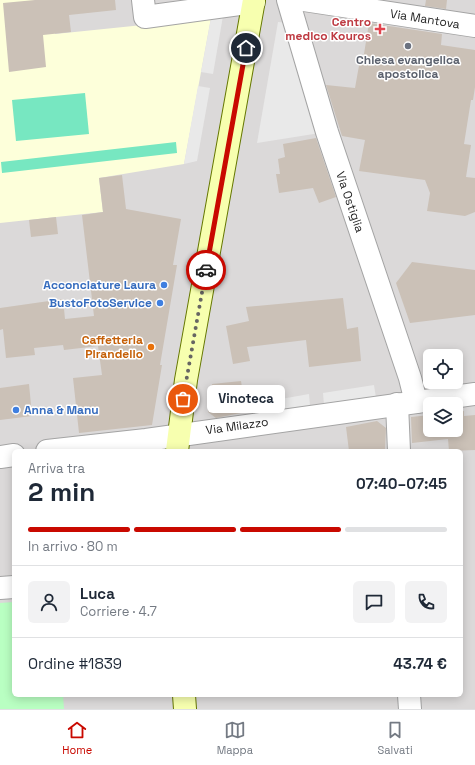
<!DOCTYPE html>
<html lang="it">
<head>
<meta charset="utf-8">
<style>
	:root { --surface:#fff; --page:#f2f2f3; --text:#1f2937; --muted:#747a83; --line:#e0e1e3; --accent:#c90900 }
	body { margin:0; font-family:"Space Grotesk",sans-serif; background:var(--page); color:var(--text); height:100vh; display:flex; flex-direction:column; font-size:15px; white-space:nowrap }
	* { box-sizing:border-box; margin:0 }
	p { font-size:13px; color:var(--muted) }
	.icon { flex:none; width:22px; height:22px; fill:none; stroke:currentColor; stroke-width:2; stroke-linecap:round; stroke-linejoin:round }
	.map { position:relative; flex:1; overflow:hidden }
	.sheet { position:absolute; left:12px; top:449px; width:451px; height:248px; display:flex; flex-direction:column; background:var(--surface); border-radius:6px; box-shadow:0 2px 10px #0003 }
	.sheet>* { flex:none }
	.fabs { position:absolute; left:423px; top:349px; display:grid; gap:8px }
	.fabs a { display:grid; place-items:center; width:40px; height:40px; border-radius:6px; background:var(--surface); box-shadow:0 2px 10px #0003; font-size:20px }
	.pin { position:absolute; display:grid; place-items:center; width:34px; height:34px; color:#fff; margin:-17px; border:2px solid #fff; border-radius:50%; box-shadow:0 1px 4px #0007 }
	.courier { position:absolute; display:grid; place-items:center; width:40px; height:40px; margin:-20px; border:3px solid #c90900; border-radius:50%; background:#fff; color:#222; box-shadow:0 1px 5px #0007 }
	.bubble { position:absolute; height:28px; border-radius:6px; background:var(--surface); box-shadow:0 2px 10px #0003; font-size:13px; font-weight:700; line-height:28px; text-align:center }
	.summary em { font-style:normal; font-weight:700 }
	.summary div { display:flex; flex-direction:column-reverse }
	.summary { display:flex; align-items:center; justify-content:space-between; height:68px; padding:0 16px }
	h1 { font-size:26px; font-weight:700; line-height:30px }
	.bar { display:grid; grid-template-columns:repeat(4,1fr); gap:6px 4px; align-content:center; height:48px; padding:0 16px }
	.bar i { height:5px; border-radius:3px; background:var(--line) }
	.bar .current { background:var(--accent) }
	.bar p { grid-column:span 4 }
	.line { display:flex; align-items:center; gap:10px; padding:0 16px; border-top:1px solid var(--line) }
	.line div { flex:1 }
	.round { display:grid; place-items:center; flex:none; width:42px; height:42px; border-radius:6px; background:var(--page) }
	.tab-bar { display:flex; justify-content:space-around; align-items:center; height:56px; border-top:1px solid var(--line); background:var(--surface); font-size:11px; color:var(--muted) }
	.tab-bar a { display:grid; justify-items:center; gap:2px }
	.tab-bar .current { color:var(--accent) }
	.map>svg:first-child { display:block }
</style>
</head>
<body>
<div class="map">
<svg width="475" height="709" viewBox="0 0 475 709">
	<rect width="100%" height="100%" fill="#efebe1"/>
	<path fill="#dbd9d9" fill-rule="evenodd" d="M0,0H475V709H0ZM430,356H456V382H430ZM430,404H456V430H430ZM14,451H461V695H14Z"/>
	<path fill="#fdffda" d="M0,0H51L55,34L211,18L184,164L99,178L103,212L0,223Z"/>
	<path fill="#b9ffc2" d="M14,602V695H63L64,709H0V603Z"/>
	<g fill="#77e7c1">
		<path d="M85,93L89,134L16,141L12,100Z"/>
		<path d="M176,142L177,153L2,173L1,162Z"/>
	</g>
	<g fill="#e9e9e9">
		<path d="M223,16L213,74L201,72L211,18Z"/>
		<path d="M278,22L288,23L320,133L257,143Z"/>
		<path d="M198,86L210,88L197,161L184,164Z"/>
		<path d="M374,385L376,398L324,405L323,393Z"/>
		<path d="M309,394L310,406L283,410L281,399Z"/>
	</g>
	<g fill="#cbc1b7">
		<path d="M35,0H115L116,10L69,15L71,32L43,35L46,67L9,72L3,3Z"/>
		<path d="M426,0H447L446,9L425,6Z"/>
		<path d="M369,23L442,34L441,45L475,50V87L473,100H471L464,144L471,145L466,177L475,178V212L465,216L427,211L430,193L425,180L359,171L365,140L342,136L326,85L355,88L360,60H363Z"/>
		<path d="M316,138L336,197L319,203L313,188L279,193L276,174H280L278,159L285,157L283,144Z"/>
		<path d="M122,175L126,209L181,219L173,265H177L160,365H162L152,425L79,433L73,378L102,375L98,346L64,350L63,345L34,348L35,355L6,358L3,329L0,330V308L63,299L65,319L94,316L82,215L103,212L99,178Z"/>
		<path d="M56,217L58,234L31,237L29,220Z"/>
		<path d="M412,262L475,270V315L410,323L396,283Z"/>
		<path d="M343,298L347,329L358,327L361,361L309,367L306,340L247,347L250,361L233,364L226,326L249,321L246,307Z"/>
		<path d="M241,381L243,394H249L251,411L216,418L208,412L212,384Z"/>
		<path d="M29,384L32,416L0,420V388Z"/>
		<path d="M464,411V416L475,415V450L449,451L448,439L412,443L411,417L430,415V430H456V412Z"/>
		<path d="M377,421L386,428L385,451H349L346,427Z"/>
	</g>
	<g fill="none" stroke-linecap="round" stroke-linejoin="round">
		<g stroke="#a4a4a4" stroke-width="24">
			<g id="street">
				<path d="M143,0L145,17L254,2"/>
				<path d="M288,0L327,132L410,378L416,402"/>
				<path d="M304,0L475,26"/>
				<path d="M397,404L399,451"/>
				<path d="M47,451L146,440L475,394"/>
				<path d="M0,457L14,455"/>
				<path d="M0,588L14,587"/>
				<path d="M409,695L410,709"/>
			</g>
		</g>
		<g stroke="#657700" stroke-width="24">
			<g id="secondary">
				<path d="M177,451L186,380L254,0"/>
				<path d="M184,695L185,709"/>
			</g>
		</g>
		<use href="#street" stroke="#fff" stroke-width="22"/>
		<use href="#secondary" stroke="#f7ffaf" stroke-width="22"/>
	</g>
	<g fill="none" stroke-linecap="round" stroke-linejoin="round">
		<path stroke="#666562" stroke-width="4" stroke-dasharray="0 7.2" d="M183,399L206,270"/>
		<path stroke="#c90900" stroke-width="5" d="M206,270L246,48"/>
	</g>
	<path fill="#e0444e" stroke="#fff" stroke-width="1.5" d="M378 23h4v4h4v4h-4v4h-4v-4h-4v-4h4z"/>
	<circle fill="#6b7280" stroke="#fff" stroke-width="1.5" cx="408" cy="46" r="4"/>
	<g fill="#3f7fe0" stroke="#fff" stroke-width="1.5">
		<circle cx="164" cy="285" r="4"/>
		<circle cx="160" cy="303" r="4"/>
		<circle cx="16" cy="410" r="4"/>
	</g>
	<circle fill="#e8710a" stroke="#fff" stroke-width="1.5" cx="151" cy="347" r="4"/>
	<g text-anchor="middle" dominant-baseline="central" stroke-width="3" stroke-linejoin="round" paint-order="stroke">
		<g font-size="12" fill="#1d1d1d" stroke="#fff">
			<text transform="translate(425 19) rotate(9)">Via Mantova</text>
			<text transform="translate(350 202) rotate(71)">Via Ostiglia</text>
			<text transform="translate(237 426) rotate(-8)">Via Milazzo</text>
		</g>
		<g font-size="12" font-weight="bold" fill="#be3a42" stroke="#fff" text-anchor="end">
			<text x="371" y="22">Centro<tspan x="371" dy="14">medico Kouros</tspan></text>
		</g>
		<g font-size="12" font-weight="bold" fill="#5b616d" stroke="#fff">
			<text x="408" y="60">Chiesa evangelica<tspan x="408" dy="14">apostolica</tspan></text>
		</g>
		<g font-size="12" font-weight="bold" fill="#366cbe" stroke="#fff" text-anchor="end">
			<text x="156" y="285">Acconciature Laura</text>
			<text x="152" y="303">BustoFotoService</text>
			<text x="24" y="410" text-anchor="start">Anna &amp; Manu</text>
		</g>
		<g font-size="12" font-weight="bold" fill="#c56008" stroke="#fff" text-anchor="end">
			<text x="143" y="340">Caffetteria<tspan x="143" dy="14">Pirandello</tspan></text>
		</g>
	</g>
</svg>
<div class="fabs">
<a><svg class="icon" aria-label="locate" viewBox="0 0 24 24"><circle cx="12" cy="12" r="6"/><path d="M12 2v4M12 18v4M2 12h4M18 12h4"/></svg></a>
<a><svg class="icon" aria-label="layers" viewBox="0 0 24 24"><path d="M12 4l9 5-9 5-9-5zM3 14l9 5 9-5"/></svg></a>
</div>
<div class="pin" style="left:183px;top:399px;background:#ea580c"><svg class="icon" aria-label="bag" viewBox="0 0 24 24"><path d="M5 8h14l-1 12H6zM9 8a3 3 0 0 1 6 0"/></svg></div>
<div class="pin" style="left:246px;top:48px;background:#1f2937"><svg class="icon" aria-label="home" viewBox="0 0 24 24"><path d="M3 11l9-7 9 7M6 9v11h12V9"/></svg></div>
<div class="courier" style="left:206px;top:270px"><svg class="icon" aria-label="car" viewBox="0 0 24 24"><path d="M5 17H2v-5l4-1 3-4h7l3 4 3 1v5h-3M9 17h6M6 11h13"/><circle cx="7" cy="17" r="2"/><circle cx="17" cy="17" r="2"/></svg></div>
<div class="bubble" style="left:207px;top:385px;width:78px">Vinoteca</div>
<section class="sheet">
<div class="summary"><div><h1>2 min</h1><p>Arriva tra</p></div><em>07:40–07:45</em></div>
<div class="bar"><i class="current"></i><i class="current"></i><i class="current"></i><i></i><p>In arrivo · 80 m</p></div>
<div class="line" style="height:72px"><a class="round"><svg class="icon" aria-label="person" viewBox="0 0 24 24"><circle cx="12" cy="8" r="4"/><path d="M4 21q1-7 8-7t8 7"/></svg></a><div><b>Luca</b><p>Corriere · 4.7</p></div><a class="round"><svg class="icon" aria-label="chat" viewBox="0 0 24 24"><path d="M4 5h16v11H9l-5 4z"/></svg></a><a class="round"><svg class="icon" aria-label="phone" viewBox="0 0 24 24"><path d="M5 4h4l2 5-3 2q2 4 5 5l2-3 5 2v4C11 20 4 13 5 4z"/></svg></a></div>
<div class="line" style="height:52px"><div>Ordine #1839</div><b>43.74 €</b></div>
</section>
</div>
<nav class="tab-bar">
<a class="current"><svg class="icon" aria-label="home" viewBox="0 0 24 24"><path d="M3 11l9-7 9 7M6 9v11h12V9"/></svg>Home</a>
<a><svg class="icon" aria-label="map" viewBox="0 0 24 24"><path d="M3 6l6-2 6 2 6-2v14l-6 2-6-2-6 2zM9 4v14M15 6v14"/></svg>Mappa</a>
<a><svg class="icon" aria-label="saved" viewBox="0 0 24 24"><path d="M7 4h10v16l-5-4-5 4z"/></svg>Salvati</a>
</nav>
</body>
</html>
